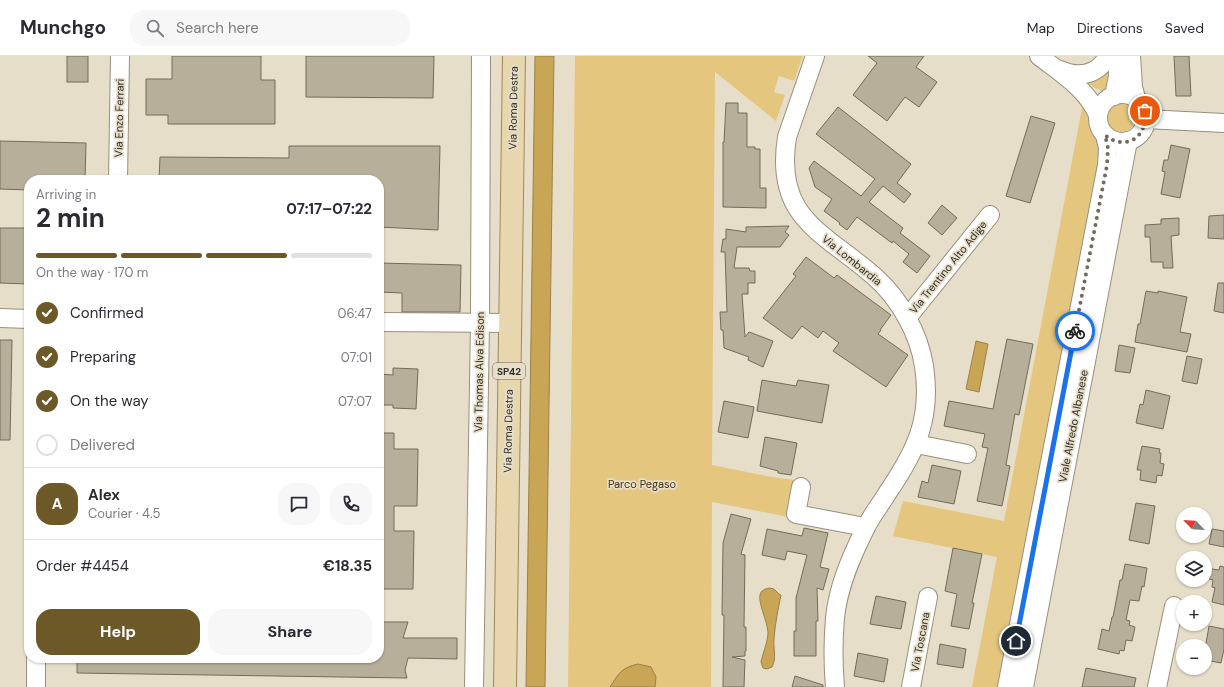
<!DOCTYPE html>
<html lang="en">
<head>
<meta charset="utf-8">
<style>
	:root { --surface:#fff; --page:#f7f7f7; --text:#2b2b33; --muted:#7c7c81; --line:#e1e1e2; --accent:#6d5928 }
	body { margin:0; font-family:"DM Sans",sans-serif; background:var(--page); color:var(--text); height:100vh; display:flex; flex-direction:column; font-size:15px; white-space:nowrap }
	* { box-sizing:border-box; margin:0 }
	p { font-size:13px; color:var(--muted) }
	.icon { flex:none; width:22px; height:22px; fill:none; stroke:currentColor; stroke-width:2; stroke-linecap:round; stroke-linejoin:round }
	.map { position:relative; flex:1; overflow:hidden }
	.panel { position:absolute; left:24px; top:119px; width:360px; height:488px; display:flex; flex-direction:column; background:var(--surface); border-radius:16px; box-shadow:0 1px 3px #0004 }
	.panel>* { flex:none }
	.needle { width:26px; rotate:295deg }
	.controls { position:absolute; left:1176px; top:451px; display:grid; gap:8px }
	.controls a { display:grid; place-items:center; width:36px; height:36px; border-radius:50%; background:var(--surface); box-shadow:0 1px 3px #0004; font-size:20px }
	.pin { position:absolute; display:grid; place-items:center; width:34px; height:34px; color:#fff; margin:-17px; border:2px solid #fff; border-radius:50%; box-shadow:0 1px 4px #0007 }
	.courier { position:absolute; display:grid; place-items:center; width:40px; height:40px; margin:-20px; border:3px solid #1a73e8; border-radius:50%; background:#fff; color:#222; box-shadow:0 1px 5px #0007 }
	.headline em { font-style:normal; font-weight:700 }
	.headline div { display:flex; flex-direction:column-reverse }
	.headline { display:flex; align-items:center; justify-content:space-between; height:68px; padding:0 12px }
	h1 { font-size:26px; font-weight:700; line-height:30px }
	.bar { display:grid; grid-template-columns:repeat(4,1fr); gap:6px 4px; align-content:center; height:48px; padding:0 12px }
	.bar i { height:5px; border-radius:3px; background:var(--line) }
	.bar .current { background:var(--accent) }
	.bar p { grid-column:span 4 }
	.line { display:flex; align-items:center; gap:10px; padding:0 12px; border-top:1px solid var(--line) }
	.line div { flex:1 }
	.round { display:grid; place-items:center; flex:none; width:42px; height:42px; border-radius:16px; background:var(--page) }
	ol { padding:0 12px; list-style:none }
	li { display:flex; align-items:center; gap:12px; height:44px }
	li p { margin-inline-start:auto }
	li .icon { padding:4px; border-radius:50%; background:var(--accent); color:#fff; stroke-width:4 }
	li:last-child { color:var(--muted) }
	li i { width:22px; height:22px; border:2px solid var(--line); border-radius:50% }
	.action { display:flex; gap:8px; margin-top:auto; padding:8px 12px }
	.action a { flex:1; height:46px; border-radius:16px; background:var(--accent); color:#fff; font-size:16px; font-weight:700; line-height:46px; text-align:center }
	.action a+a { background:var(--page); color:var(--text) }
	header { display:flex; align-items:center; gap:24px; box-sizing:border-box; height:56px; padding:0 20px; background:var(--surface); border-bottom:1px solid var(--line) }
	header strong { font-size:19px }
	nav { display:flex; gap:22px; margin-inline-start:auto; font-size:14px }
	.search { width:280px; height:36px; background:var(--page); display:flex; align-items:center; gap:10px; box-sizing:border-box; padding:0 14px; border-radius:16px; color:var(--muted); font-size:15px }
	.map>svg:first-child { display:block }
</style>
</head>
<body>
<header>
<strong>Munchgo</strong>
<div class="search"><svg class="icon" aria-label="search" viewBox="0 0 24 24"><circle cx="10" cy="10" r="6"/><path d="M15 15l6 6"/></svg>Search here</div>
<nav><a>Map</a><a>Directions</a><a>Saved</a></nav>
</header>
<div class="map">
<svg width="1224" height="631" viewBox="0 0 1224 631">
	<rect width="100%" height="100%" fill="#e7dec9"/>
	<g fill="#e5c67f">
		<path d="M575,0H803L794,25L779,20L774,36L785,39L776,65L715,16L712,409L772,421L795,424L788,461L712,446L711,631H568Z"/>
		<path d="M1111,6L1107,33C1098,36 1090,29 1083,23Z"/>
		<path d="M1087,47L1091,71L1098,83L1100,97L999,631H972L997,501L893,480L903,445L1004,465L1082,52Z"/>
		<circle cx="1121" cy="62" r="14"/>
	</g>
	<g fill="#c8a655" stroke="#9a8247">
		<path d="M535,0H554L545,631H526Z"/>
		<path d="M976,285L988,288L979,336L966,333Z"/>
		<path d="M769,532L774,533L780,539H781C778,554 775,568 774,583C773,592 777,602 772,611L767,613L763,612L761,606C763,596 768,586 768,576C767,565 758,546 760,539C761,534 765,533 769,532Z"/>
		<path d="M638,608L651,611L656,621L655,631H610C619,617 621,612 638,608Z"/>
	</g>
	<g fill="#b8af9b" stroke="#736b59">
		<rect x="67" y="0" width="21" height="26"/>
		<path d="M172,0H261V24H275V68H168V59H146V23H172Z"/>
		<path d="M306,0H434L433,42L306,41Z"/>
		<path d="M868,0H924L916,11L937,26L919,51L905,41L887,65L853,39L877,7Z"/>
		<path d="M1174,0H1189L1191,40H1176Z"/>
		<path d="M726,47H738V57H747V91H755V93H760V132H766V152L723,151V86H724Z"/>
		<path d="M838,51L911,108L897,127L911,138L904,147L883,130L869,146L903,172L900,177L930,200L917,217L903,206L909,198L893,185L892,187L857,161L847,174L839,168L840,167L824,155L832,143L815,131L809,112L814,105L861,140L875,123L816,78Z"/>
		<path d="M1031,60L1055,67L1030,147L1006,140Z"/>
		<path d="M0,85L86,87L85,124H29V134L0,133Z"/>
		<path d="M1171,89L1190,93L1180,142L1161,138L1165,116L1162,115L1164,104H1168Z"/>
		<path d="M289,90H440L438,174L379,171V124H159L160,101L289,102Z"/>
		<path d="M942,149L957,162L942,179L928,167Z"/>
		<path d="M1224,159V183L1208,182L1209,160Z"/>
		<path d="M1179,162V179L1171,180L1173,212H1163V206H1151L1150,181H1145V169L1161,168V163Z"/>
		<path d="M789,170L785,176L789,179L780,191H737L734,212H749L750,215H755V227H748V238H742L745,281L749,276L773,285L763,311L748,304L749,301L724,292L723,274H721L720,256H727L725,196H721L723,183H726V173L746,176V171Z"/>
		<path d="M0,172H29V228L0,227Z"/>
		<path d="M806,201L834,222L837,219L891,259L880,274H881L878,278L908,299L886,331L833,295L839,287L823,275L818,282L802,270L792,283L763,262L796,220L793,218Z"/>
		<path d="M379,207L461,209L460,256H402V237L379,236Z"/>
		<path d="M1218,227H1224V257L1214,255Z"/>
		<path d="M1146,235L1158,237V235L1187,241L1180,276L1191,278L1187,296L1135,286L1138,268H1140Z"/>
		<path d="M1007,283L1033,288L1019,359L1015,358L1006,409L1010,410L1002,450L977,445L988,392L982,391L985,378L944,370L949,345L993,353Z"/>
		<path d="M0,284H12L10,384H0Z"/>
		<path d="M1119,289L1135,292L1130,317L1115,315Z"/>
		<path d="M1187,300L1202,303L1197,328L1182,325Z"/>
		<path d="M393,312L418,313L416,353L393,352V349H379V318L393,319Z"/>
		<path d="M762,324L796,330L798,324L829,329L822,367L757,355Z"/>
		<path d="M1146,334L1170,340L1163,373L1136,367L1140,348L1143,349Z"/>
		<path d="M724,345L754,351L748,382L718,376Z"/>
		<path d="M379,377H394V393H418L417,450H394V475H414L413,533H379Z"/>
		<path d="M765,381L797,387L791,419L778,417V415L760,410Z"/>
		<path d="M1142,390L1160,393L1159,397H1161L1160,407L1164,408L1162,420L1157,419L1156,427L1140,424L1141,414H1137Z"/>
		<path d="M932,409L961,415L954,448L918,441L922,425L928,427Z"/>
		<path d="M1136,447L1155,450L1149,488L1129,484Z"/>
		<path d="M731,458L751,463L741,498L745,499L744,571H746V595H745V600L732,601L745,604L744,631H723L724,559H722L723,487Z"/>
		<path d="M804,472L828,477L820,511L829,513L823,534L817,532L818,565H816V600H794V575H796V542L807,499L787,495L785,504L762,499L767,473L802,480Z"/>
		<path d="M1212,473L1224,475V491L1209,488Z"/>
		<path d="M953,492L982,498L972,547H974L969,573L951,570L957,538L945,535Z"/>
		<path d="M1125,508L1147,512L1144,531L1142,530L1139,545L1130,544L1126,564L1130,565L1129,569L1135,571L1132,585L1126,584L1124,595L1120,594L1119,598L1098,593L1102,573L1109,575L1112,561H1113L1120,524H1122Z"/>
		<path d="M1220,510L1224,511V549L1212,546L1215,532L1212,531L1213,524L1209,523L1212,513L1219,514Z"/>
		<path d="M876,540L906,546L901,573L870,568Z"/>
		<path d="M379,566H408L403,582H457V603L408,602L405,614L407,622L77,617V602H379Z"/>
		<path d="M1209,570L1224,573V593L1221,607L1205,604V593Z"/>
		<path d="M940,588L966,593L963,612L937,608Z"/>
		<path d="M858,597L888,603L884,626L854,620Z"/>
		<path d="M1086,612L1136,622L1134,631H1082Z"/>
		<path d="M795,620L823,629V631H792Z"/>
	</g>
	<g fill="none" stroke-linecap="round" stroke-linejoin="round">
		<g stroke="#98907d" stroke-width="20">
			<g id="minor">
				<path d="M815,0L787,81C774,163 824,176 875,221C900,243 919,278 924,310C932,362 916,395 888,436C881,448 871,460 865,473C851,501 838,531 835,562C833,585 833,608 835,631"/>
				<path d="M1039,0C1062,18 1086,32 1098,59"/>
				<path d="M1131,0L1133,31L1136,42"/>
				<path d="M1060,14C1079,22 1097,20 1108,0"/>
				<circle cx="1122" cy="62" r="24"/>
				<path d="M1114,40L1118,20L1117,0"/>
				<path d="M1146,63L1224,67"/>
				<path d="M118,124L120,0"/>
				<path d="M0,262L29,263"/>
				<path d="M907,262L990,159"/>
				<path d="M379,266L510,267"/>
				<path d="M916,388L967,398"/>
				<path d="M801,431L796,458L865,471"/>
				<path d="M36,631V602"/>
				<path d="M474,631L480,267L481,0"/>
				<path d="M911,631L928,541"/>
				<path d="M1007,631L1107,109L1108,92L1105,79"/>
				<path d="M1024,631L1128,85"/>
				<path d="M1157,631L1174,550"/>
			</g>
		</g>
		<g stroke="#9d895c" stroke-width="24">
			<path id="major" d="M505,631L514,0"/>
		</g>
		<use href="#minor" stroke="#fff" stroke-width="18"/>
		<use href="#major" stroke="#e8d6af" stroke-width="22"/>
	</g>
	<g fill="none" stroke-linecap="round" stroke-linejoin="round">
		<path stroke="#706b5e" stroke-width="4" stroke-dasharray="0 7.2" d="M1075,275L1107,109L1108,92L1105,79C1126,96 1148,81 1145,55"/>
		<path stroke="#1a73e8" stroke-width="5" d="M1016,585L1075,275"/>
	</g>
	<g text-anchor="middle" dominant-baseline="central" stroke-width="3.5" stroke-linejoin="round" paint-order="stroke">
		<rect fill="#e7dec9" stroke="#676256" stroke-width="1" x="493" y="307" width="32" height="16" rx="3"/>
		<g font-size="10" font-weight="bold" fill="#302d25">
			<text x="509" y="315">SP42</text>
		</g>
		<g font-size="11" fill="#302d25" stroke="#e7dec9">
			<text transform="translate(513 52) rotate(-89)">Via Roma Destra</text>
			<text transform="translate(119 62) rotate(-89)">Via Enzo Ferrari</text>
			<text transform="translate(852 204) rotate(39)">Via Lombardia</text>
			<text transform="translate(948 211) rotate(-51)">Via Trentino Alto Adige</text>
			<text transform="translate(479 316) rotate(-89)">Via Thomas Alva Edison</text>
			<text transform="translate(1073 370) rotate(-79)">Viale Alfredo Albanese</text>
			<text transform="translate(508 375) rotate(-89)">Via Roma Destra</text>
			<text transform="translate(920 586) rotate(-79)">Via Toscana</text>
		</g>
		<g font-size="11" fill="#40320d" stroke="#e7dec9">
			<text x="642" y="428">Parco Pegaso</text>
		</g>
	</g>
</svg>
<div class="controls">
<a><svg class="needle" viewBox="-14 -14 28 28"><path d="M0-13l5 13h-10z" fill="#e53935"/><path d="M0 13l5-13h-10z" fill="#7c7c81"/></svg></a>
<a><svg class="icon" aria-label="layers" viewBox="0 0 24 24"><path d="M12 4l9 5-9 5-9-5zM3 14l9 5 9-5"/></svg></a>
<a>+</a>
<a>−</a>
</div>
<div class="pin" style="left:1145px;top:55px;background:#ea580c"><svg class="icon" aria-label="bag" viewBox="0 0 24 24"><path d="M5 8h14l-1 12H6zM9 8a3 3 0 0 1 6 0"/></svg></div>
<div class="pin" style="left:1016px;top:585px;background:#1f2937"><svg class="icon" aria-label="home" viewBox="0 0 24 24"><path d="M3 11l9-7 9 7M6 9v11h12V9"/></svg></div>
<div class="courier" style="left:1075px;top:275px"><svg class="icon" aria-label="bike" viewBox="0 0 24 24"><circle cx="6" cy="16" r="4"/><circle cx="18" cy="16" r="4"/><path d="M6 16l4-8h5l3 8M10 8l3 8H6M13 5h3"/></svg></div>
<section class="panel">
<div class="headline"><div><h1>2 min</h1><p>Arriving in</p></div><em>07:17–07:22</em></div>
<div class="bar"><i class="current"></i><i class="current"></i><i class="current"></i><i></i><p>On the way · 170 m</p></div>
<ol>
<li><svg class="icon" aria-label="check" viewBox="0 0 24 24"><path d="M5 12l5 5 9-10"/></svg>Confirmed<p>06:47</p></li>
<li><svg class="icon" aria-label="check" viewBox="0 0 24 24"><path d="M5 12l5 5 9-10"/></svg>Preparing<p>07:01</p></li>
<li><svg class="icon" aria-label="check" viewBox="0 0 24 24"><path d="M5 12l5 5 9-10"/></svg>On the way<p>07:07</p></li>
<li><i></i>Delivered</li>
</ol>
<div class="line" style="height:72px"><b class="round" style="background:var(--accent);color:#fff">A</b><div><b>Alex</b><p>Courier · 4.5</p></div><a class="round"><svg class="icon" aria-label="chat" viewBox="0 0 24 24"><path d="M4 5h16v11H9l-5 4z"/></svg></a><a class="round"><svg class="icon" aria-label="phone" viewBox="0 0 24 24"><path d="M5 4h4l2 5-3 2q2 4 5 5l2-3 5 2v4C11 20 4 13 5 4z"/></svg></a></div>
<div class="line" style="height:52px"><div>Order #4454</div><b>€18.35</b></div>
<div class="action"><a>Help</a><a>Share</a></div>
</section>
</div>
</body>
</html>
